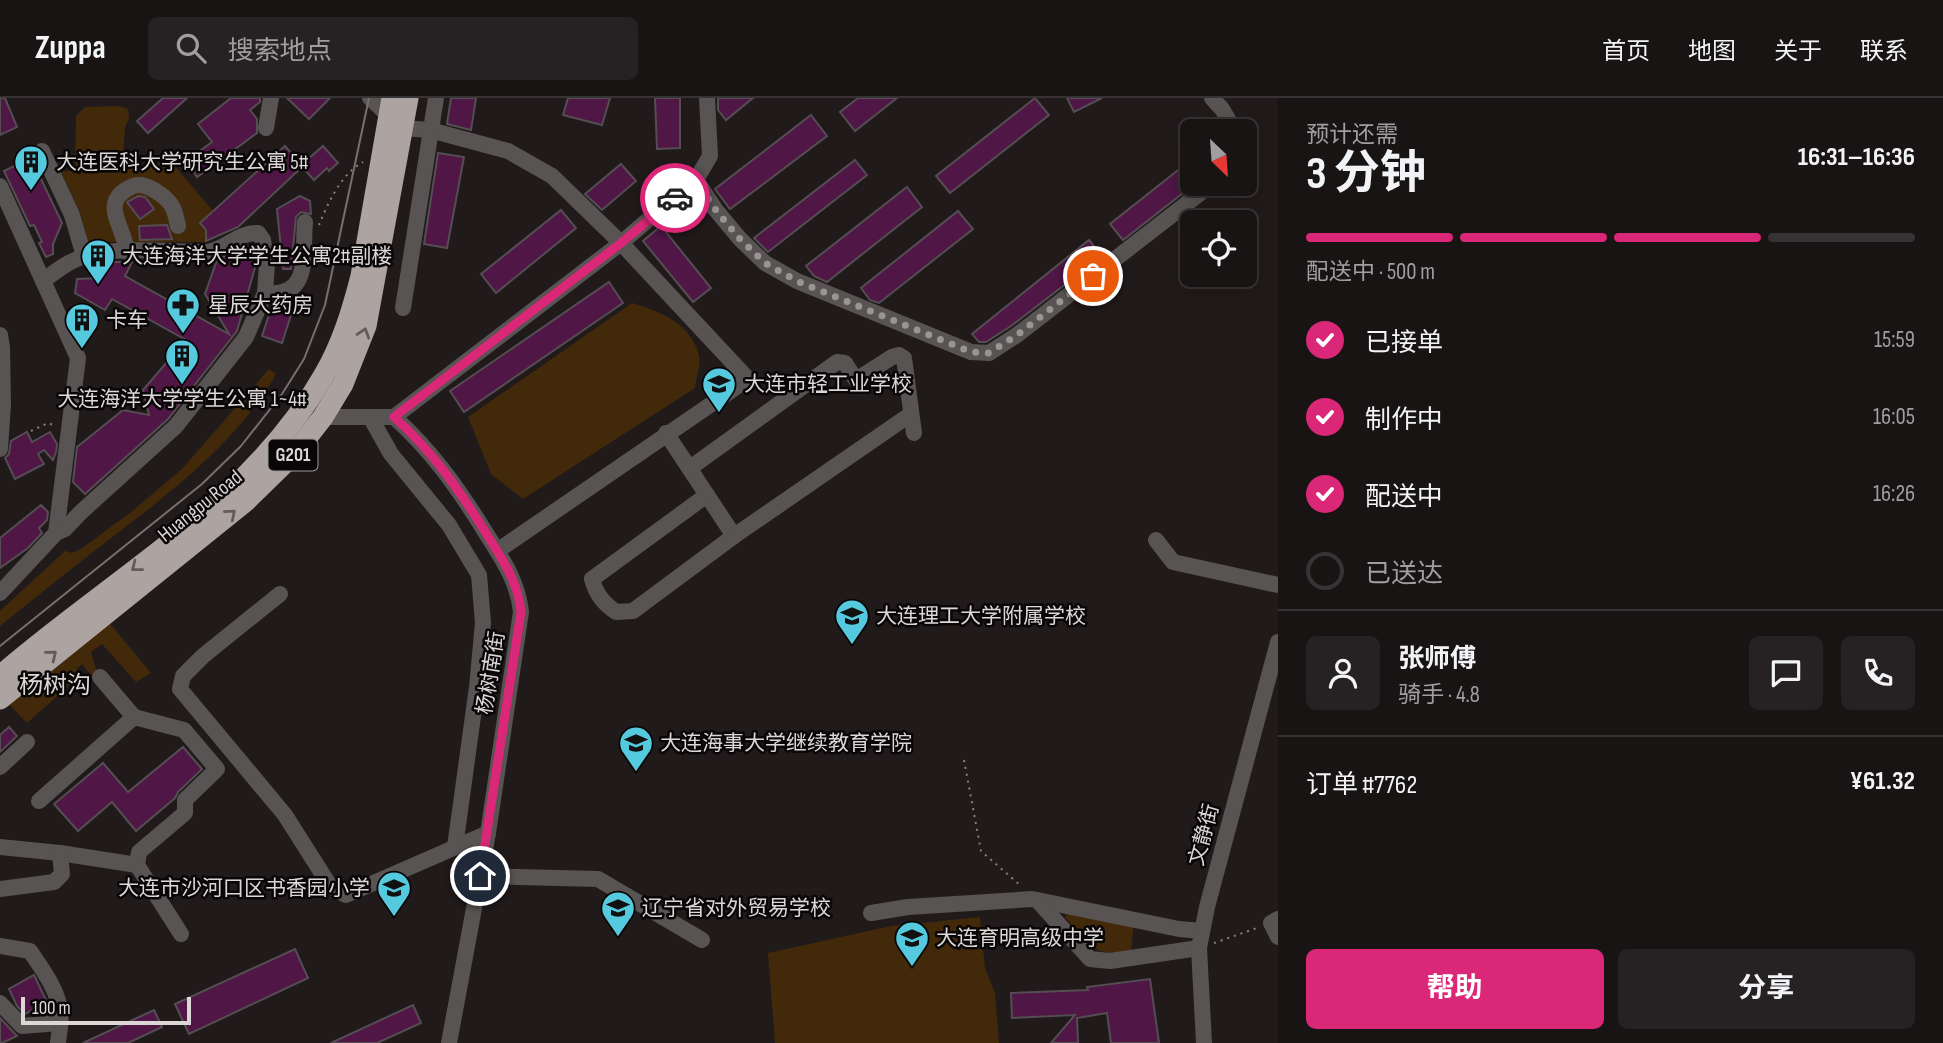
<!DOCTYPE html>
<html lang="zh">
<head>
<meta charset="utf-8">
<style>
	:root { --surface:#191414; --page:#262122; --text:#f1f3f6; --muted:#9f9ea0; --line:#373334; --accent:#db2777 }
	body { margin:0; font-family:"Sofia Sans Condensed","Noto Sans SC",sans-serif; background:var(--page); color:var(--text); height:100vh; display:flex; flex-direction:column; font-size:26px; white-space:nowrap }
	* { box-sizing:border-box; margin:0 }
	p { font-size:23px; color:var(--muted) }
	.icon { flex:none; width:38px; height:38px; fill:none; stroke:currentColor; stroke-width:2; stroke-linecap:round; stroke-linejoin:round }
	.map { position:relative; flex:1; overflow:hidden }
	.side { display:flex; flex-direction:column; background:var(--surface); width:665px }
	.side>* { flex:none }
	.needle { width:46px; rotate:155deg }
	.buttons { position:absolute; left:1180px; top:21px; display:grid; gap:14px }
	.buttons a { display:grid; place-items:center; width:77px; height:77px; border-radius:10px; background:var(--surface); box-shadow:0 4px 18px #0003,0 0 0 2px var(--line); font-size:35px }
	.scale { position:absolute; left:21px; bottom:18px; width:170px; box-sizing:border-box; padding-left:7px; border:4px solid #dcd6d7; border-top:0; font-size:19px; line-height:24px; white-space:nowrap; color:#dcd6d7; -webkit-text-stroke:5px #080606; paint-order:stroke }
	.pin { position:absolute; display:grid; place-items:center; width:60px; height:60px; color:#fff; margin:-30px; border:4px solid #fff; border-radius:50%; box-shadow:0 2px 7px #0007 }
	.courier { position:absolute; display:grid; place-items:center; width:70px; height:70px; margin:-35px; border:5px solid #db2777; border-radius:50%; background:#fff; color:#222; box-shadow:0 2px 9px #0007 }
	.head em { font-style:normal; font-weight:700 }
	.head div { display:flex; flex-direction:column-reverse }
	.head { display:flex; align-items:center; justify-content:space-between; height:119px; padding:0 28px }
	h1 { font-size:46px; font-weight:700; line-height:52px }
	.bar { display:grid; grid-template-columns:repeat(4,1fr); gap:10px 7px; align-content:center; height:84px; padding:0 28px }
	.bar i { height:9px; border-radius:5px; background:var(--line) }
	.bar .on { background:var(--accent) }
	.bar p { grid-column:span 4 }
	.line { display:flex; align-items:center; gap:18px; padding:0 28px; border-top:2px solid var(--line) }
	.line div { flex:1 }
	.round { display:grid; place-items:center; flex:none; width:74px; height:74px; border-radius:10px; background:var(--page) }
	ol { padding:0 28px; list-style:none }
	li { display:flex; align-items:center; gap:21px; height:77px }
	li p { margin-inline-start:auto }
	li .icon { padding:7px; border-radius:50%; background:var(--accent); color:#fff; stroke-width:4 }
	li:last-child { color:var(--muted) }
	li i { width:38px; height:38px; border:4px solid var(--line); border-radius:50% }
	.primary-button { display:flex; gap:14px; margin-top:auto; padding:14px 28px }
	.primary-button a { flex:1; height:80px; border-radius:10px; background:var(--accent); color:#fff; font-size:28px; font-weight:700; line-height:80px; text-align:center }
	.primary-button a+a { background:var(--page); color:var(--text) }
	header { display:flex; align-items:center; gap:42px; box-sizing:border-box; height:98px; padding:0 35px; background:var(--surface); border-bottom:2px solid var(--line) }
	header strong { font-size:33px }
	nav { display:flex; gap:38px; margin-inline-start:auto; font-size:24px }
	.search { width:490px; height:63px; background:var(--page); display:flex; align-items:center; gap:18px; box-sizing:border-box; padding:0 24px; border-radius:10px; color:var(--muted); font-size:26px }
	main { display:flex; flex:1; min-height:0 }
	.map>svg:first-child { display:block }
</style>
</head>
<body>
<header>
<strong>Zuppa</strong>
<div class="search"><svg class="icon" aria-label="search" viewBox="0 0 24 24"><circle cx="10" cy="10" r="6"/><path d="M15 15l6 6"/></svg>搜索地点</div>
<nav><a>首页</a><a>地图</a><a>关于</a><a>联系</a></nav>
</header>
<main>
<div class="map">
<svg width="1278" height="945" viewBox="0 0 1278 945">
	<rect width="100%" height="100%" fill="#211a1b"/>
	<g fill="#42290a">
		<path d="M120,8L128,11L129,20L125,29L122,71L136,67L150,69L168,60L213,113L206,132V144H88L80,114L61,74L75,72L76,18L85,9Z"/>
		<path d="M632,205C660,214 690,224 699,257C701,266 696,281 695,290L523,401L491,376L468,319Z"/>
		<path d="M269,271L276,276C232,353 157,404 88,458C58,481 29,505 0,528V513L65,453L72,455L81,451L131,414L182,371Z"/>
		<path d="M107,522L151,575L136,584L102,546L91,554L97,574L93,579L82,566L77,570L78,576L74,583L27,625L7,604Z"/>
		<path d="M1068,814L1134,825L1131,853C1093,860 1088,846 1065,819Z"/>
		<path d="M980,819L985,870L995,895L999,945H775L768,855L891,828Z"/>
	</g>
	<g fill="#4f1646" stroke="#544d52" stroke-width="2">
		<path d="M0,0H5L17,29L0,37Z"/>
		<path d="M163,0H187L148,35L137,23Z"/>
		<path d="M231,0H260V4L250,12L257,21V35L197,79L186,63L212,44L198,26Z"/>
		<path d="M287,0H330L309,21Z"/>
		<path d="M451,0H476L471,32L447,26Z"/>
		<path d="M568,0H610L602,27L563,17Z"/>
		<path d="M655,0H680V50L657,51Z"/>
		<path d="M718,0H753L726,22L718,12Z"/>
		<path d="M858,0H897L855,33L840,14Z"/>
		<path d="M1035,0L1049,17L950,95L936,78Z"/>
		<path d="M1067,0H1102L1074,14Z"/>
		<path d="M811,17L827,38L730,111L715,91Z"/>
		<path d="M285,48L301,67L323,48L338,65L329,73L327,70L314,82L302,69L238,129L206,143V132L200,125Z"/>
		<path d="M438,55L464,59L447,150L424,146Z"/>
		<path d="M31,60L62,125L53,146V156L46,159L39,145L42,144L34,127L30,128L4,73Z"/>
		<path d="M1192,61V88L1123,142L1110,126Z"/>
		<path d="M855,62L867,77L768,154L754,140Z"/>
		<path d="M621,66L636,83L602,112L585,96Z"/>
		<path d="M907,89L922,109L827,184L814,178L806,168Z"/>
		<path d="M138,98L145,99L154,111L140,121L127,104Z"/>
		<path d="M300,98L310,103L311,116L301,114L296,119L291,171H283L277,111Z"/>
		<path d="M561,112L576,130L496,195L481,176Z"/>
		<path d="M958,113L973,131L879,205L870,202L861,190Z"/>
		<path d="M167,127L172,141L140,142L139,128Z"/>
		<path d="M661,128L711,190L693,204L643,143Z"/>
		<path d="M1089,142L1102,158L1011,228L986,244H979L972,236Z"/>
		<path d="M246,148L254,150L256,166L237,233L168,321L85,396L73,384L77,349L123,312L149,317L143,292L186,242L112,201L105,212L75,195L77,181L100,180L114,164H132L125,178L229,236L205,196L217,162Z"/>
		<path d="M609,184L623,205L464,314L450,293Z"/>
		<path d="M273,205L293,211L282,245L262,238Z"/>
		<path d="M27,334L32,344L50,334L57,346L56,354L53,362L44,352L38,356L44,366L15,381L5,360L9,356L11,343Z"/>
		<path d="M41,407L48,414L47,422L39,430L42,435L28,450L0,470V440Z"/>
		<path d="M9,629L17,638L0,654V637Z"/>
		<path d="M183,649L202,671L178,694L175,700L136,733L112,704L78,733L54,706L103,665L128,694Z"/>
		<path d="M295,851L308,880L189,936L175,906Z"/>
		<path d="M34,877L47,904L25,916L17,908L9,891Z"/>
		<path d="M1150,881L1159,945H1111L1107,915L1077,920L1078,945H1051L1075,917L1012,920L1011,895L1088,892L1087,889Z"/>
		<path d="M413,907L421,925L377,945H331Z"/>
		<path d="M154,912L162,929L128,945H83Z"/>
		<path d="M0,920L17,938L2,945H0Z"/>
	</g>
	<g fill="none" stroke-linecap="round" stroke-linejoin="round">
		<g stroke="#888182" stroke-width="2" stroke-dasharray="2 5" stroke-linecap="butt">
			<path d="M319,127C328,105 341,76 363,64"/>
			<path d="M31,333L48,325L56,328"/>
			<path d="M964,662L981,753L1021,788"/>
			<path d="M1214,845L1257,830"/>
		</g>
		<g stroke="#585453" stroke-width="16">
			<path d="M370,0L389,18"/>
			<path d="M1212,0L1222,11L1235,33"/>
			<path d="M266,30L271,0"/>
			<path d="M402,30L430,32L508,53L552,78L621,145L748,281L497,453"/>
			<path d="M1244,51L1247,59L1244,61"/>
			<path d="M42,53L72,117L84,158"/>
			<path d="M696,82L715,111L740,141L765,165L797,183L971,254L989,255L1017,237L1212,86"/>
			<path d="M0,88L78,260L56,435"/>
			<path d="M127,154C126,139 112,118 115,106C117,95 133,84 145,88C152,90 163,97 168,103C175,109 176,120 178,128"/>
			<path d="M265,195C312,200 302,157 305,124"/>
			<path d="M403,210L436,0"/>
			<path d="M0,237L2,249L3,306L0,351"/>
			<path d="M323,319H394C431,352 458,390 484,432C500,458 518,482 521,514L488,735L449,945"/>
			<path d="M394,319L621,145L697,80L710,58L707,0"/>
			<path d="M373,324L391,356L449,427L479,477L483,525L477,589L455,749"/>
			<path d="M666,335L734,438"/>
			<path d="M690,370L837,264L845,265L856,282L892,259L899,257L904,260L914,335"/>
			<path d="M707,397L592,481C596,496 603,505 616,514L633,513L734,438L911,316"/>
			<path d="M1156,442L1173,464L1278,487"/>
			<path d="M0,495L56,435L65,431L80,415L176,328L246,239L265,195L267,166L263,142L258,135C238,134 227,151 208,154C171,154 122,148 86,158C70,162 56,173 43,183"/>
			<path d="M280,496L203,558L183,578L180,591L285,717L330,788L346,797L488,735"/>
			<path d="M100,579L134,619"/>
			<path d="M0,669L27,644"/>
			<path d="M39,703L134,619L184,632L217,671L185,702V715L139,754L137,767"/>
			<path d="M0,749L60,755L137,767L181,836"/>
			<path d="M480,778L598,781L702,842"/>
			<path d="M0,791L54,784L62,776L60,755"/>
			<path d="M1037,802L1179,831L1202,833"/>
			<path d="M871,815L908,809L1032,801L1037,802L1090,861L1110,863L1199,850"/>
			<path d="M1278,821L1271,825L1278,839"/>
			<path d="M0,848L30,853C42,871 57,890 60,912C62,922 59,935 58,945"/>
			<path d="M0,905L22,928L59,925"/>
			<path d="M1204,945L1199,850L1207,809L1278,544"/>
		</g>
		<g stroke="#ada3a0" stroke-width="21">
			<path d="M0,578C110,482 250,407 324,277C342,246 352,213 361,178L392,0"/>
			<path d="M0,601L246,403L295,355L323,319L343,286L366,228L408,0"/>
		</g>
		<path stroke="#766f70" stroke-width="2" d="M0,548L202,386L241,348L282,296L304,261L325,207L369,0"/>
	</g>
	<defs><path id="oneway-chevron" d="M-2-3.5L2.5 0L-2 3.5" fill="none" stroke-width="1.6" stroke-linecap="round" stroke-linejoin="round" transform="scale(1.75)"/></defs>
	<g stroke="#635c5b">
		<use href="#oneway-chevron" transform="translate(364 235) rotate(-72)"/>
		<use href="#oneway-chevron" transform="translate(231 416) rotate(-40)"/>
		<use href="#oneway-chevron" transform="translate(136 469) rotate(142)"/>
		<use href="#oneway-chevron" transform="translate(52 557) rotate(-39)"/>
	</g>
	<g fill="none" stroke-linecap="round" stroke-linejoin="round">
		<path stroke="#9b9495" stroke-width="7" stroke-dasharray="0 12.6" d="M675,100L696,82L715,111L740,141L765,165L797,183L971,254L989,255L1017,237L1093,178"/>
		<path stroke="#db2777" stroke-width="9" d="M480,778L521,514C518,482 500,458 484,432C458,390 431,352 394,319L621,145L675,100"/>
	</g>
	<defs>
		<g id="building-pin" transform="scale(1.75)"><path d="M0 17L-7.5 6A9.5 9.5 0 1 1 7.5 6Z" fill="#55cade" stroke="#080606"/><path d="M-4-6H4V6H1V3H-1V6H-4ZM-2.5-4.3h1.7v1.8h-1.7ZM.8-4.3h1.7v1.8H.8ZM-2.5-1h1.7V.8h-1.7ZM.8-1h1.7V.8H.8Z" fill="#111"/></g>
		<g id="pharmacy-pin" transform="scale(1.75)"><path d="M0 17L-7.5 6A9.5 9.5 0 1 1 7.5 6Z" fill="#55cade" stroke="#080606"/><path d="M-2-6h4v4h4v4h-4v4h-4v-4h-4v-4h4Z" fill="#111"/></g>
		<g id="school-pin" transform="scale(1.75)"><path d="M0 17L-7.5 6A9.5 9.5 0 1 1 7.5 6Z" fill="#55cade" stroke="#080606"/><path d="M0-5L7-2L0 1L-7-2ZM-4 1L0 2.5L4 1V4Q0 6-4 4Z" fill="#111"/></g>
		<g id="university-pin" transform="scale(1.75)"><path d="M0 17L-7.5 6A9.5 9.5 0 1 1 7.5 6Z" fill="#55cade" stroke="#080606"/><path d="M0-5L7-2L0 1L-7-2ZM-4 1L0 2.5L4 1V4Q0 6-4 4Z" fill="#111"/></g>
	</defs>
	<g fill-rule="evenodd">
		<use href="#building-pin" x="31" y="64"/>
		<use href="#building-pin" x="98" y="158"/>
		<use href="#pharmacy-pin" x="183" y="207"/>
		<use href="#building-pin" x="82" y="222"/>
		<use href="#building-pin" x="182" y="258"/>
		<use href="#school-pin" x="719" y="286"/>
		<use href="#school-pin" x="852" y="518"/>
		<use href="#university-pin" x="636" y="645"/>
		<use href="#school-pin" x="394" y="790"/>
		<use href="#school-pin" x="618" y="810"/>
		<use href="#school-pin" x="912" y="840"/>
	</g>
	<g text-anchor="middle" dominant-baseline="central" stroke-width="5" stroke-linejoin="round" paint-order="stroke">
		<rect fill="#080606" stroke="#9c9898" stroke-width="2" x="268.5" y="341.5" width="49" height="31" rx="5"/>
		<g font-size="19" font-weight="bold" fill="#dcd6d7">
			<text x="293" y="357">G201</text>
		</g>
		<g font-size="21" fill="#dcd6d7" stroke="#080606" text-anchor="start">
			<text x="56" y="64">大连医科大学研究生公寓 5#</text>
			<text x="122" y="158">大连海洋大学学生公寓2#副楼</text>
			<text x="208" y="207">星辰大药房</text>
			<text x="106" y="222">卡车</text>
			<text x="744" y="286">大连市轻工业学校</text>
			<text x="182" y="301" text-anchor="middle">大连海洋大学学生公寓 1~4#</text>
			<text x="876" y="518">大连理工大学附属学校</text>
			<text x="660" y="645">大连海事大学继续教育学院</text>
			<text x="370" y="790" text-anchor="end">大连市沙河口区书香园小学</text>
			<text x="642" y="810">辽宁省对外贸易学校</text>
			<text x="936" y="840">大连育明高级中学</text>
		</g>
		<g font-size="21" fill="#dcd6d7" stroke="#080606">
			<text transform="translate(200 408) rotate(-39)">Huangpu Road</text>
			<text transform="translate(491 575) rotate(-81)">杨树南街</text>
			<text transform="translate(1204 737) rotate(-75)">文静街</text>
		</g>
		<g font-size="24" fill="#dcd6d7" stroke="#080606">
			<text x="55" y="587">杨树沟</text>
		</g>
	</g>
</svg>
<div class="buttons">
<a><svg class="needle" viewBox="-14 -14 28 28"><path d="M0-13l5 13h-10z" fill="#e53935"/><path d="M0 13l5-13h-10z" fill="#9f9ea0"/></svg></a>
<a><svg class="icon" aria-label="locate" viewBox="0 0 24 24"><circle cx="12" cy="12" r="6"/><path d="M12 2v4M12 18v4M2 12h4M18 12h4"/></svg></a>
</div>
<div class="scale">100 m</div>
<div class="pin" style="left:1093px;top:178px;background:#ea580c"><svg class="icon" aria-label="bag" viewBox="0 0 24 24"><path d="M5 8h14l-1 12H6zM9 8a3 3 0 0 1 6 0"/></svg></div>
<div class="pin" style="left:480px;top:778px;background:#1f2937"><svg class="icon" aria-label="home" viewBox="0 0 24 24"><path d="M3 11l9-7 9 7M6 9v11h12V9"/></svg></div>
<div class="courier" style="left:675px;top:100px"><svg class="icon" aria-label="car" viewBox="0 0 24 24"><path d="M5 17H2v-5l4-1 3-4h7l3 4 3 1v5h-3M9 17h6M6 11h13"/><circle cx="7" cy="17" r="2"/><circle cx="17" cy="17" r="2"/></svg></div>
</div>
<section class="side">
<div class="head"><div><h1>3 分钟</h1><p>预计还需</p></div><em>16:31–16:36</em></div>
<div class="bar"><i class="on"></i><i class="on"></i><i class="on"></i><i></i><p>配送中 · 500 m</p></div>
<ol>
<li><svg class="icon" aria-label="check" viewBox="0 0 24 24"><path d="M5 12l5 5 9-10"/></svg>已接单<p>15:59</p></li>
<li><svg class="icon" aria-label="check" viewBox="0 0 24 24"><path d="M5 12l5 5 9-10"/></svg>制作中<p>16:05</p></li>
<li><svg class="icon" aria-label="check" viewBox="0 0 24 24"><path d="M5 12l5 5 9-10"/></svg>配送中<p>16:26</p></li>
<li><i></i>已送达</li>
</ol>
<div class="line" style="height:126px"><a class="round"><svg class="icon" aria-label="person" viewBox="0 0 24 24"><circle cx="12" cy="8" r="4"/><path d="M4 21q1-7 8-7t8 7"/></svg></a><div><b>张师傅</b><p>骑手 · 4.8</p></div><a class="round"><svg class="icon" aria-label="chat" viewBox="0 0 24 24"><path d="M4 5h16v11H9l-5 4z"/></svg></a><a class="round"><svg class="icon" aria-label="phone" viewBox="0 0 24 24"><path d="M5 4h4l2 5-3 2q2 4 5 5l2-3 5 2v4C11 20 4 13 5 4z"/></svg></a></div>
<div class="line" style="height:91px"><div>订单 #7762</div><b>¥61.32</b></div>
<div class="primary-button"><a>帮助</a><a>分享</a></div>
</section>
</main>
</body>
</html>
